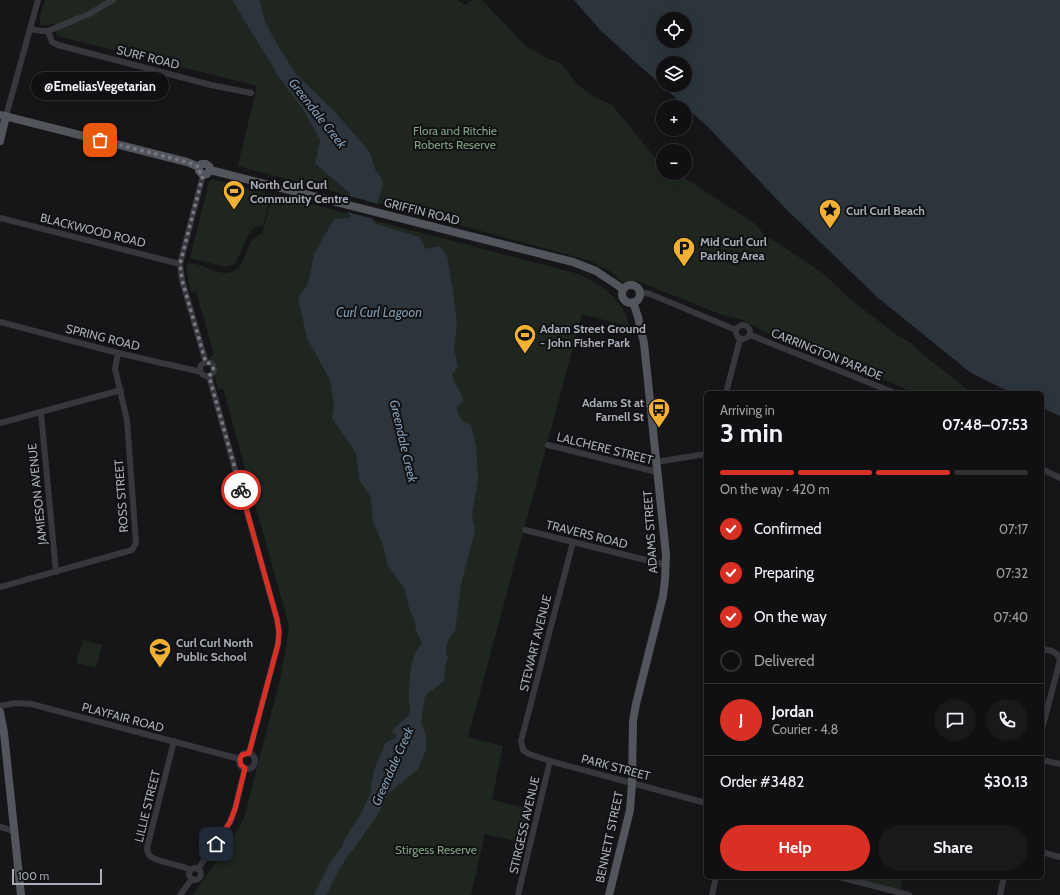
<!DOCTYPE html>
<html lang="en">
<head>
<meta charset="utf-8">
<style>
	:root { --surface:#101012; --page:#19191b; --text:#f1f3f6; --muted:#9c9d9f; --line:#303032; --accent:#d93025 }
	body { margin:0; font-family:Cabin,sans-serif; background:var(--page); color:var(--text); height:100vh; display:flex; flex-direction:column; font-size:15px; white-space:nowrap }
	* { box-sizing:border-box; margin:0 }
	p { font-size:13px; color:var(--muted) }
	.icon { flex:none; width:22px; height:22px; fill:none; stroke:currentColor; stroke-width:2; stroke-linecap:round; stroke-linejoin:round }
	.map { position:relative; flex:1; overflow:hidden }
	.drawer { position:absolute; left:704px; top:391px; width:340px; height:488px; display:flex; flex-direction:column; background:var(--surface); border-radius:6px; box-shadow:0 4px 16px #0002,0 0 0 1px var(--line) }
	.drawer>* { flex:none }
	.tools { position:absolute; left:656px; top:12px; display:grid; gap:8px }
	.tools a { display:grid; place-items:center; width:36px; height:36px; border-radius:50%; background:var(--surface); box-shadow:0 4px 16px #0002,0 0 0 1px var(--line); font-size:20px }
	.scale { position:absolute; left:12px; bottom:10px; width:90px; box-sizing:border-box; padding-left:4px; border:2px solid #a8adb8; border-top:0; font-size:11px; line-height:14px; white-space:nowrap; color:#a8adb8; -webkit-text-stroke:3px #111113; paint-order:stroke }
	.pin { position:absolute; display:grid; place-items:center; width:34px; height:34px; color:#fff; margin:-17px; border-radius:8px; box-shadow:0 2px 6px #0006 }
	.courier { position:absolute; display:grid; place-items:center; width:40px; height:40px; margin:-20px; border:3px solid #d93025; border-radius:50%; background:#fff; color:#222; box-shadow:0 1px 5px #0007 }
	.bubble { position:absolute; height:28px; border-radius:14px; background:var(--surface); box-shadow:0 4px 16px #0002,0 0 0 1px var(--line); font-size:13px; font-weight:700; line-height:28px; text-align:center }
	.headline em { font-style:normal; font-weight:700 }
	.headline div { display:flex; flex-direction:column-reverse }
	.headline { display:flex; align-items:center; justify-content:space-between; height:68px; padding:0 16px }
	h1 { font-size:26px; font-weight:700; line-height:30px }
	.bar { display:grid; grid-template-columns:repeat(4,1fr); gap:6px 4px; align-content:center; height:48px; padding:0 16px }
	.bar i { height:5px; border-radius:3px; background:var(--line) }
	.bar .active { background:var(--accent) }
	.bar p { grid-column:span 4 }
	.line { display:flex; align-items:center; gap:10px; padding:0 16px; border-top:1px solid var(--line) }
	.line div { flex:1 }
	.round { display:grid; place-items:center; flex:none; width:42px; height:42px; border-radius:21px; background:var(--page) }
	ol { padding:0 16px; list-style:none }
	li { display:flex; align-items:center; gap:12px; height:44px }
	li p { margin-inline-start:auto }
	li .icon { padding:4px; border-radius:50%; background:var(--accent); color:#fff; stroke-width:4 }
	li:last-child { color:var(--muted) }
	li i { width:22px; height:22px; border:2px solid var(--line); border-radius:50% }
	.action { display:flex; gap:8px; margin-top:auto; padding:8px 16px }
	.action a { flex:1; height:46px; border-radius:24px; background:var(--accent); color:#fff; font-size:16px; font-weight:700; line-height:46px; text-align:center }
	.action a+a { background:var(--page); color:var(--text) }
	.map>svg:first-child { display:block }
</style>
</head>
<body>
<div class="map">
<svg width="1060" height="895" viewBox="0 0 1060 895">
	<rect width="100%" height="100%" fill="#161618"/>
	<g fill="#1e261f">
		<path d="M45,0H232L278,76L302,108L320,140L315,164L351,193L350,196L238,166L257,86L57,36L54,23C49,25 44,27 40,24V17Z"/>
		<path d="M260,0H457L465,5L473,0H482L526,46L547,58L562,64L576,83L588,93L613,106L656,159L663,163V173H677L754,223L766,236L790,251L825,275L850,299L897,335L911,343L926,357L972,393H930L927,391H911L765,332L743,320L725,316L637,281L622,282L610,271L587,260L378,203V199L381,193V177L375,169L370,152L336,113L296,75L277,44L265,21Z"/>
		<path d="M213,179L271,195L263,226L256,227L251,230L235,264L225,267L190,258L209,181Z"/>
		<path d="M273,194L575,273C601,283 623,299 630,327L582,314L468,737L503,746L492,800L530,809L522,843L485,834L471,895H193L238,829L244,818L281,676C283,659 288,643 289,626L223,389H218L215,376L216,369L209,357L214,355L196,291L191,292L186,268L188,263C201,263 212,272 224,273C246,273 243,250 254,238C256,236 260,235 262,233Z"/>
		<path d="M83,640L102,645L96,668L76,663Z"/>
		<path d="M850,877H903L900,890Z"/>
	</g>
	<g fill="#2c353c" fill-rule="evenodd">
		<path d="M232,0H260L265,21L277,44L296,74L336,113L370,152L375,169L381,177L383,184L373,220L376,224L419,237L426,249L439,246L447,256L453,291L457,324L454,348L458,367L452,374C454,383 460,391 464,401L457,406C458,417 460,421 471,425L476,446L478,479L472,515L475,531L461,584L455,632C447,638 444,649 448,658L445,667L444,681L425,696L421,723L426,735V750L418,769L388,794L379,813L353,850L334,867L345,838L360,815L370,795L374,770L386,742L394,739L397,735L392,732C396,724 405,721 409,714C412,708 408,702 409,696C409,683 410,666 415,653C417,650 420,646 422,643L416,631L415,622L409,608L405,589L387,564L383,545L373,522L371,498L359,479L356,453L332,418L334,406L330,380L307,338L298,298L308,284L314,254L334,219L349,218L351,216L348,214L350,193L315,164L320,140L302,108L278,76Z"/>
		<path d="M574,0H1060V416L1042,408V393H1012L971,373L877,297L786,209L708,127L601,31ZM663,19H685V41H663ZM663,63H685V85H663Z"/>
	</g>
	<path fill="#161618" d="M350,196L378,204L374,219L347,212Z"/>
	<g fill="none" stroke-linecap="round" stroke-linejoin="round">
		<path stroke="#2c353c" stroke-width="11" d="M320,895L334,867L342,855"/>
		<g stroke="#37383d" stroke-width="6">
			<path d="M30,29L42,31H48L89,14L113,0"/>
			<path d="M48,31L52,42L58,45L211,85L251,93"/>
			<path d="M6,116L38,0"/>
			<path d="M203,175L180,264L182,280L206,363"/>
			<path d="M0,218L180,264"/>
			<path d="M640,292L650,294L736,330"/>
			<path d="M0,322L118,353L197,371H200"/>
			<circle cx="743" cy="332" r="7"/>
			<path d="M750,335L895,393"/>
			<circle cx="207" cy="369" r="7"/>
			<path d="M209,376L277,619L279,632L278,644L249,753"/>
			<path d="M726,393L740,339"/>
			<path d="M41,413L56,572"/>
			<path d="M0,423L121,390"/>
			<path d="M548,445L657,472"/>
			<path d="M656,462L706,454"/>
			<path d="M1042,469L1060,478"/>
			<path d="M525,530L666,565"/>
			<path d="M573,542L521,741L523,750L529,754L550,761L706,803"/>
			<path d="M0,587L132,550L136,543L127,420L115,369L118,353"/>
			<path d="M1042,649C1051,651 1056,650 1060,660L1042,729"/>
			<path d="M0,706L16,703L31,704L240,759"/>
			<path d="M174,741L147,848C147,851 148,854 151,857C158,862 181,865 191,870"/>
			<circle cx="247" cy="761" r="8"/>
			<path d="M1042,760L1060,764"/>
			<path d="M0,827L14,831"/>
			<path d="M1042,852L1060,857"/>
			<circle cx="195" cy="874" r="6"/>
			<path d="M198,869L230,822L235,809L245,768"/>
			<path d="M839,877L909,895"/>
			<path d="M180,895L192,879"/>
			<path d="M518,895L550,761"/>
			<path d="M712,895L716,877"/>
			<path d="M1000,895L1004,877"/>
		</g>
		<g stroke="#53555c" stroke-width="8">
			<path d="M0,115L187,162L199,167"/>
			<path d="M0,141L6,116"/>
			<path d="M199,167V171L203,175L207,174L210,170"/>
			<path d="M199,167L201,164H206L209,166L210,170"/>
			<path d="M210,170L573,262L596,271L623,289"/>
			<circle cx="631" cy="294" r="9"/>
			<path d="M0,712L4,733L21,895"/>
			<path d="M609,895L630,810L632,783L633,721L636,704L663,596L665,580L666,555L644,343L638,317L633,302"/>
		</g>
	</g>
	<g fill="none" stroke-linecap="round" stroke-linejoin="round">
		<path stroke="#757880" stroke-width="4" stroke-dasharray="0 7.2" d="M100,140L187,162L199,167V171L203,175L180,264L182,280L206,363C211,363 214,366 213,371L209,376L241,490"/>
		<path stroke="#d93025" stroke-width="5" d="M216,844L230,822L235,809L245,768L241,765L240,759L242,755L249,753L278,644L279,632L277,619L241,490"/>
	</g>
	<defs>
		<g id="stadium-pin" transform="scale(1.15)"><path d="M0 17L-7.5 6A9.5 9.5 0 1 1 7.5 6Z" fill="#f2b134" stroke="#111113"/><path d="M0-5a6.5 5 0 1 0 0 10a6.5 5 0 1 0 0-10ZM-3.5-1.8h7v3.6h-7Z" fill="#111"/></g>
		<g id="sight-pin" transform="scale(1.15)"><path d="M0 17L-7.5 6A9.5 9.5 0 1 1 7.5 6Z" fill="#f2b134" stroke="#111113"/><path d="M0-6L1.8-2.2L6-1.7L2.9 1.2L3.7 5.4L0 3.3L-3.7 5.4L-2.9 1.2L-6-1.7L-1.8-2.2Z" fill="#111"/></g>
		<g id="parking-pin" transform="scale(1.15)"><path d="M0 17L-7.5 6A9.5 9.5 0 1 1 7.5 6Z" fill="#f2b134" stroke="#111113"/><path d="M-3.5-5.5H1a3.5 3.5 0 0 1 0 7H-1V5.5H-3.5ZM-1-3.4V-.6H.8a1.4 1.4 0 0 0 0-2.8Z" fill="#111"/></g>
		<g id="bus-pin" transform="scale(1.15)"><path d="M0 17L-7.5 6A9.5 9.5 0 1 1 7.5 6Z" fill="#f2b134" stroke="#111113"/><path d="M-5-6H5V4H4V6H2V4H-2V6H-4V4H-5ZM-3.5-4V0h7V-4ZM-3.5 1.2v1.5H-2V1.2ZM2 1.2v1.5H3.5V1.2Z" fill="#111"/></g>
		<g id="school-pin" transform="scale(1.15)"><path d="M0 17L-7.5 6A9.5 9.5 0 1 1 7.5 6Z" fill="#f2b134" stroke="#111113"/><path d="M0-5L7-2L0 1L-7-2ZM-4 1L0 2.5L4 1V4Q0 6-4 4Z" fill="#111"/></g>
	</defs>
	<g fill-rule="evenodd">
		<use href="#stadium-pin" x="234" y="191"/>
		<use href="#sight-pin" x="830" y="210"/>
		<use href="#parking-pin" x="684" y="248"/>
		<use href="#stadium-pin" x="525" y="335"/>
		<use href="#bus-pin" x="659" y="409"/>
		<use href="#school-pin" x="160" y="649"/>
	</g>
	<g text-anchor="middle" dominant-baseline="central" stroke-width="4" stroke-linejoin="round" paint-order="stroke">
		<g font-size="12" fill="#a8adb8" stroke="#111113">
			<text transform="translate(148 57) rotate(14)">SURF ROAD</text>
			<text transform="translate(422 211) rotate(14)">GRIFFIN ROAD</text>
			<text transform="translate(93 230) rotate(14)">BLACKWOOD ROAD</text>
			<text transform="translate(103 337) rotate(14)">SPRING ROAD</text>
			<text transform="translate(827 354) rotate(22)">CARRINGTON PARADE</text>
			<text transform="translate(605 448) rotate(14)">LALCHERE STREET</text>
			<text transform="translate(37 494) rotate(-96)">JAMIESON AVENUE</text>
			<text transform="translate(121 496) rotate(-94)">ROSS STREET</text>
			<text transform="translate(650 532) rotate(-94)">ADAMS STREET</text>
			<text transform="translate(587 534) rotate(14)">TRAVERS ROAD</text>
			<text transform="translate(535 643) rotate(-76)">STEWART AVENUE</text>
			<text transform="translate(123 717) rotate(15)">PLAYFAIR ROAD</text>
			<text transform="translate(616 767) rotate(15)">PARK STREET</text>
			<text transform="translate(147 806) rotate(-76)">LILLIE STREET</text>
			<text transform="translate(524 825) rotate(-77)">STIRGESS AVENUE</text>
			<text transform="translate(609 837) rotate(-78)">BENNETT STREET</text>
		</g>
		<g font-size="12" fill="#7fa381" stroke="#111113">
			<text x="455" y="130">Flora and Ritchie<tspan x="455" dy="14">Roberts Reserve</tspan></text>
			<text x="436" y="849">Stirgess Reserve</text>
		</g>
		<g font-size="12" font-weight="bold" fill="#a8adb8" stroke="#111113" text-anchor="start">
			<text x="250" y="184">North Curl Curl<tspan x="250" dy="14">Community Centre</tspan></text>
			<text x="846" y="210">Curl Curl Beach</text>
			<text x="700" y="241">Mid Curl Curl<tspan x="700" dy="14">Parking Area</tspan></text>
			<text x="540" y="328">Adam Street Ground<tspan x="540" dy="14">- John Fisher Park</tspan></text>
			<text x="644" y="402" text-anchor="end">Adams St at<tspan x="644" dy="14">Farnell St</tspan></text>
			<text x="176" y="642">Curl Curl North<tspan x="176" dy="14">Public School</tspan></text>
		</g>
		<g font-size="13" font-style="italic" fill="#7f9bb3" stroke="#111113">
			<text transform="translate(318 113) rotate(52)">Greendale Creek</text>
			<text x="379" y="312">Curl Curl Lagoon</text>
			<text transform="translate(404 441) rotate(77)">Greendale Creek</text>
			<text transform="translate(392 766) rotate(-66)">Greendale Creek</text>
		</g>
	</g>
</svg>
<div class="tools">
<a><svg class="icon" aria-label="locate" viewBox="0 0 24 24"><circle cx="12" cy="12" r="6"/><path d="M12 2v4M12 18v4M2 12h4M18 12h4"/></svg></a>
<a><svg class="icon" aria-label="layers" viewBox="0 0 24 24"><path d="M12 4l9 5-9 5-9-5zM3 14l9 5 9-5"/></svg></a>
<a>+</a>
<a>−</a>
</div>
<div class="scale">100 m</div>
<div class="pin" style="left:100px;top:140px;background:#ea580c"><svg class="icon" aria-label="bag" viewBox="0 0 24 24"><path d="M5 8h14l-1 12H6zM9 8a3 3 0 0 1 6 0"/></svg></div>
<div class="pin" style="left:216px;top:844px;background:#1f2937"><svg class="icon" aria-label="home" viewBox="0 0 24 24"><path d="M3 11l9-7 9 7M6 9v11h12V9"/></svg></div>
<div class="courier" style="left:241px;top:490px"><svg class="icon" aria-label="bike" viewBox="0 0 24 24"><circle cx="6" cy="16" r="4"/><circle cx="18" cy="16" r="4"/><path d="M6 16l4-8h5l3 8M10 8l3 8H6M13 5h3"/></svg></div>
<div class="bubble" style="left:31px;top:72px;width:138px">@EmeliasVegetarian</div>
<section class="drawer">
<div class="headline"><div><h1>3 min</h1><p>Arriving in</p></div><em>07:48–07:53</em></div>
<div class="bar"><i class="active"></i><i class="active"></i><i class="active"></i><i></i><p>On the way · 420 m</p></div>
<ol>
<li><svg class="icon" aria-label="check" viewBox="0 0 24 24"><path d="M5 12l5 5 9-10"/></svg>Confirmed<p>07:17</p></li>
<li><svg class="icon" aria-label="check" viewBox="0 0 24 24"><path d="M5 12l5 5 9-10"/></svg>Preparing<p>07:32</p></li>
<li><svg class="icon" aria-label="check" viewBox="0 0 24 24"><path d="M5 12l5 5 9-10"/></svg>On the way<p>07:40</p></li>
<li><i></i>Delivered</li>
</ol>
<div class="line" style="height:72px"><b class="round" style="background:var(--accent);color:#fff">J</b><div><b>Jordan</b><p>Courier · 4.8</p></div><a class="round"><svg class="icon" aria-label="chat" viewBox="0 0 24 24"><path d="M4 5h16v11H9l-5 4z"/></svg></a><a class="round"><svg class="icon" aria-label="phone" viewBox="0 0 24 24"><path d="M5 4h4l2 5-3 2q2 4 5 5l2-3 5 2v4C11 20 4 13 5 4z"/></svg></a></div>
<div class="line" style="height:52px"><div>Order #3482</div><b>$30.13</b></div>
<div class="action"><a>Help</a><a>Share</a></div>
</section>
</div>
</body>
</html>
